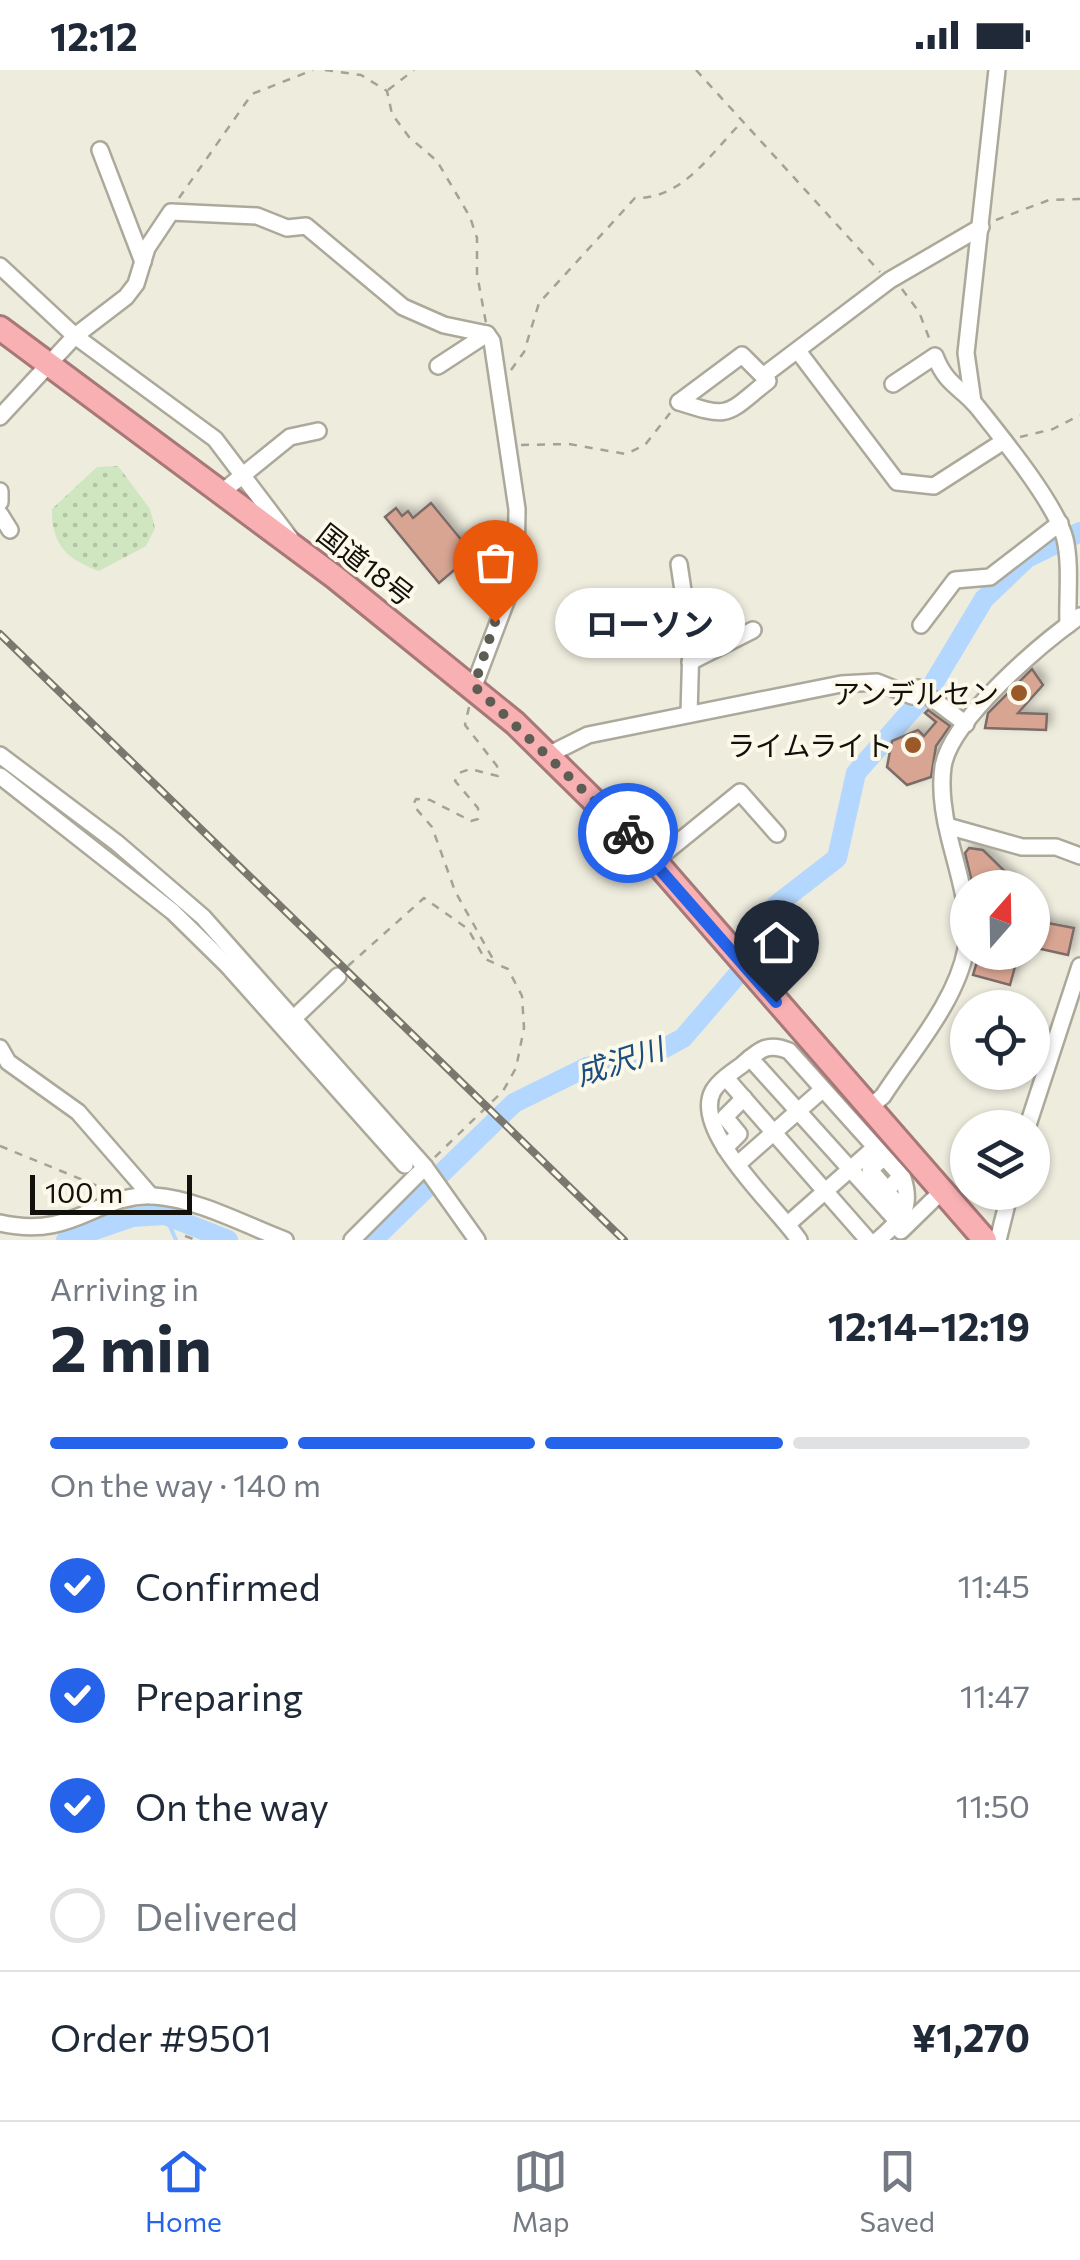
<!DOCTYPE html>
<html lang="en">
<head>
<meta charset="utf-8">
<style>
	:root { --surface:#fff; --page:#f2f2f3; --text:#1f2937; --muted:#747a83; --line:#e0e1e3; --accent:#2563eb }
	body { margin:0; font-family:Commissioner,"Noto Sans JP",sans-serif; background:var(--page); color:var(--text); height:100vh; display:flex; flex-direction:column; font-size:38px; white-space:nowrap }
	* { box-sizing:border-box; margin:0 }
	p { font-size:32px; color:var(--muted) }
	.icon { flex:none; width:55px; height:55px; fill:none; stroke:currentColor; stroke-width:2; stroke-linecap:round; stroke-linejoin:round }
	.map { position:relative; height:1170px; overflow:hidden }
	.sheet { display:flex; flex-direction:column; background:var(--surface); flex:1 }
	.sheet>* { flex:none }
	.needle { width:65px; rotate:20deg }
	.tools { position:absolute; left:950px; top:800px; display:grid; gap:20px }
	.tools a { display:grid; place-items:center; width:100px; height:100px; border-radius:50%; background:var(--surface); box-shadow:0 2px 8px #0004; font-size:50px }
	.scale { position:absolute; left:30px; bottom:25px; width:162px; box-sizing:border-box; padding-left:10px; border:5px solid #11100b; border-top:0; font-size:28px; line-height:35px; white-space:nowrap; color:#11100b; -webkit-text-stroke:8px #fcf9ea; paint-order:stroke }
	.pin { position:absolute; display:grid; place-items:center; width:85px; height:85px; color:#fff; margin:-102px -42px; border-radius:50% 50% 50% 0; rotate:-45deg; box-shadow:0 0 10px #0007 }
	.pin .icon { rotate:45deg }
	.courier { position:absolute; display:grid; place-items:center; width:100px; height:100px; margin:-50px; border:8px solid #2563eb; border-radius:50%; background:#fff; color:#222; box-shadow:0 2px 12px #0007 }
	.bubble { position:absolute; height:70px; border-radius:35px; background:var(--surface); box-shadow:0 2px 8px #0004; font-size:32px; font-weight:700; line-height:70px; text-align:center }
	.summary em { font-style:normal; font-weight:700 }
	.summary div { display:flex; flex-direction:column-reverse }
	.summary { display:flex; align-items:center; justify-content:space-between; height:170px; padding:0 50px }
	h1 { font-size:65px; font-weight:700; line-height:75px }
	.bar { display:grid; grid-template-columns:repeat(4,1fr); gap:15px 10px; align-content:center; height:120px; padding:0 50px }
	.bar i { height:12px; border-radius:8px; background:var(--line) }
	.bar .selected { background:var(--accent) }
	.bar p { grid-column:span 4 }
	.line { display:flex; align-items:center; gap:25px; padding:0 50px; border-top:2px solid var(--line) }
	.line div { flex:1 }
	ol { padding:0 50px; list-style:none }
	li { display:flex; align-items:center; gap:30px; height:110px }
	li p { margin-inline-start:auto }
	li .icon { padding:10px; border-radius:50%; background:var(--accent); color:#fff; stroke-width:4 }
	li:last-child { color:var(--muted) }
	li i { width:55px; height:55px; border:5px solid var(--line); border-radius:50% }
	.status { display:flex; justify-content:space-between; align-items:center; height:70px; padding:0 50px; background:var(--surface); direction:ltr }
	.status svg { height:28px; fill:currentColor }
	.tabs { display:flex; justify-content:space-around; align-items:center; height:140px; border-top:2px solid var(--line); background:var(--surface); font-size:28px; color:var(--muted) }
	.tabs a { display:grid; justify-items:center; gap:5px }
	.tabs .selected { color:var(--accent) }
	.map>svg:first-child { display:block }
</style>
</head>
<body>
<div class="status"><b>12:12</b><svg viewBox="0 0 49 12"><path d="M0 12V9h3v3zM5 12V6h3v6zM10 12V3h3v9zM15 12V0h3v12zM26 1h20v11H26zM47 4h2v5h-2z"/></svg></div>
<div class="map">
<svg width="1080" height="1170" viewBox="0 0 1080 1170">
	<defs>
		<pattern id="grass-dots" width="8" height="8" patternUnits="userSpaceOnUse" patternTransform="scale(2.5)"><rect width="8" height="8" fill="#d0e6c1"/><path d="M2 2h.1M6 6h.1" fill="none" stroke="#b2c4a4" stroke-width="1.8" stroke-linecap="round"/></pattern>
		<filter id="shadow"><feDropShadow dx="4.5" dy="-4.5" stdDeviation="5" flood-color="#0004"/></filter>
	</defs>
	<rect width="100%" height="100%" fill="#eeecdd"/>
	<path fill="url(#grass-dots)" d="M118,396L150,439L155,458L146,476L99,501C67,490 51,474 52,439L97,397Z"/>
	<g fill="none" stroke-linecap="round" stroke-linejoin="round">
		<path stroke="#b3d7fe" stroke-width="4" d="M165,1145L176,1170"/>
		<g stroke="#b3d7fe" stroke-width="20">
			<path d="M66,1170L132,1147L165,1145L228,1170"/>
			<path d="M373,1170L514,1033L587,997L659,981L683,968L745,896L775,836L837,788L856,703L930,619L984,529L1027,488L1080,462"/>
		</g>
	</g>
	<g fill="#d9a593" stroke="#7b6c67" stroke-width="2.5" filter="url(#shadow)">
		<path d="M431,433L473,484L439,513L385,447L396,438L402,446L408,441L413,448Z"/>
		<path d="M1032,599L1043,615L1018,643L1047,644L1046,660L985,658L988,643Z"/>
		<path d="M928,640L950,656L936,676L931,707L907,715L887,697L892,671L918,660L924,666L936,652L925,643Z"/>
		<path d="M969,778L983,780L1022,818H979L972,812L965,783Z"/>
		<path d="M1032,850L1074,858L1068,885L1032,877Z"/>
		<path d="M980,882H1019L1010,915L973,905Z"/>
	</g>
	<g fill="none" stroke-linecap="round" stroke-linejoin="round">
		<g stroke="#aca99b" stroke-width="20">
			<g id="minor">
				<path d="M100,80L143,192"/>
				<path d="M0,196L75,266L215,369L290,468"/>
				<path d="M798,281L897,412L934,416L1004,371"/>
				<path d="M438,296L487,264"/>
				<path d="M893,314L935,286C947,317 962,317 979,339C1002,368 1056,434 1065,469C1071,495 1067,527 1068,555"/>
				<path d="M679,332C732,349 725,345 768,311L763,306L890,210L981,157"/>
				<path d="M679,332L742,285L763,306"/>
				<path d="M973,332L966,283L997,0"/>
				<path d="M0,347L75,266L126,227L136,214L147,178L171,142L257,146L287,158L306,156L403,237L444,255L487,264L492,271L517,439L516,505L474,616"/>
				<path d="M0,421V432"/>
				<path d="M222,422L290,367L318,361"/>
				<path d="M0,444L10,460"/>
				<path d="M679,494L691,574L689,644"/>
				<path d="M921,555L955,510L990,507L1060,453"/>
				<path d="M690,592L753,560"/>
				<path d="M0,685L117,773L203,847L425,1097L477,1170"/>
				<path d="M548,685L588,665L841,614L877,612L912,626L918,618L966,654"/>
				<path d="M0,706L173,842L228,896L405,1095"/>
				<path d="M947,756L1022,777H1056L1080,786"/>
				<path d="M655,791L740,722L777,764"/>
				<path d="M292,950L338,906"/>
				<path d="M0,978L8,992L78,1042L151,1126"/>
				<path d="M750,988L898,1152"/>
				<path d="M726,1008L868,1170"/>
				<path d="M868,1039L883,1026C912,981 956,932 966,879C973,845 957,800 949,766C944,746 940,718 943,697C950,650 1042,573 1080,546"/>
				<path d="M1027,1058L1080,896"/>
				<path d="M725,1078L739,1064L725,1047L744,1028"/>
				<path d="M739,1093L822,1020"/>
				<path d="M872,1123L883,1115L870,1100L883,1088"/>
				<path d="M888,1141L897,1133L886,1121L898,1109"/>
				<path d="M0,1153C75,1170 96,1123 154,1126C198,1129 245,1155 285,1170"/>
				<path d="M788,1154L873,1079"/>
				<path d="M901,1161L941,1122"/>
				<path d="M352,1170L425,1097"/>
				<path d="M799,1170C777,1137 691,1061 713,1021C719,1011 732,1002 742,995C759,980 767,972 789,981L903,1108C913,1139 901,1150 878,1170"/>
				<path d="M998,1170L1010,1122"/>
			</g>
		</g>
		<g stroke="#a77878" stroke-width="28">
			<path id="highway" d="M0,258L336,508L515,653L655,791L985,1170"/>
		</g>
		<g stroke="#a4a297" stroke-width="2.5" stroke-dasharray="8 8" stroke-linecap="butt">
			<path d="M325,0L361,5L387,21L392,44L409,67L437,91L470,147L477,168V204L486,253"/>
			<path d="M696,0L880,202"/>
			<path d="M388,20L414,0"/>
			<path d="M179,128L252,24L313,0"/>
			<path d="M996,150L1049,130L1080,129"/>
			<path d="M902,219L919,242L931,273"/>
			<path d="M511,300L524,282L539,233L635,128C683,129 710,84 741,53"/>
			<path d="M1020,367L1053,359L1080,345"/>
			<path d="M521,375L569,374L626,384L645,375L670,343"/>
			<path d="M469,637L465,655L497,696L498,706L470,699L459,703L455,711L478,738V749L471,751L430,730L416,729L413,735L432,757L455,821L494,891"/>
			<path d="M348,896L424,828L468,859L485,889L508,899L522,926L524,958L516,998L503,1021L434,1088"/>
			<path d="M0,1076L110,1121"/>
			<path d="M185,1166L196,1170"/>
		</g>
		<use href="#minor" stroke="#fff" stroke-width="15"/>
		<use href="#highway" stroke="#f8b0b2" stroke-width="22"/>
		<g stroke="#7a786e" stroke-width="8">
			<path id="rail" d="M0,564L624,1170"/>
		</g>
		<use href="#rail" stroke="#fcf9ea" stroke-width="4" stroke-dasharray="11" stroke-linecap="butt"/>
	</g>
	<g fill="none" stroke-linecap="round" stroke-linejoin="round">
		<path stroke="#5e5d54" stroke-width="10" stroke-dasharray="0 18" d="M495,552L474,616L628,763"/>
		<path stroke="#2563eb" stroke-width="12" d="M628,763L776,932"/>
	</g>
	<g fill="#9b5828" stroke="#fcf9ea" stroke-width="4">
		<circle cx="1019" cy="623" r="10"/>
		<circle cx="913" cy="675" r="10"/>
	</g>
	<g text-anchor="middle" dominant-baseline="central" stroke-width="8" stroke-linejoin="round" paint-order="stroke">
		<g font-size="28" fill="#11100b" stroke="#fcf9ea">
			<text transform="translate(366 494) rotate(38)">国道18号</text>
		</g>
		<g font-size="28" fill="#11100b" stroke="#fcf9ea" text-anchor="end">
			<text x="999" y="623">アンデルセン</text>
			<text x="893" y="675">ライムライト</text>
		</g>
		<g font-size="30" font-style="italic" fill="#1b4e7f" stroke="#fcf9ea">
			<text transform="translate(619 990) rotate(-18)">成沢川</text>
		</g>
	</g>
</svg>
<div class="tools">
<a><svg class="needle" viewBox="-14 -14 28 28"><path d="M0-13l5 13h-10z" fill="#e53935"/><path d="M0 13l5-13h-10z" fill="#747a83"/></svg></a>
<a><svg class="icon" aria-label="locate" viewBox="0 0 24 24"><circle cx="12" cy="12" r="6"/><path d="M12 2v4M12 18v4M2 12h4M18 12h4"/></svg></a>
<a><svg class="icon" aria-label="layers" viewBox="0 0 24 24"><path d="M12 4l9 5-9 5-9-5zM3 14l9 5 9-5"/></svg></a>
</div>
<div class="scale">100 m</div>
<div class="pin" style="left:495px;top:552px;background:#ea580c"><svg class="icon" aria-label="bag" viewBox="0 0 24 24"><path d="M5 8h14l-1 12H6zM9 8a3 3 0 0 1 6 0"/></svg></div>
<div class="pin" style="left:776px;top:932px;background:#1f2937"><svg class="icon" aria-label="home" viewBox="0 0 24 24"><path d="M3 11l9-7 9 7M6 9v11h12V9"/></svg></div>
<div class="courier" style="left:628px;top:763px"><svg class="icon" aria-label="bike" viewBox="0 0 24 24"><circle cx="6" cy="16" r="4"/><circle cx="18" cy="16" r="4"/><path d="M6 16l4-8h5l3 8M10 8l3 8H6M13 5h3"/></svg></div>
<div class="bubble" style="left:555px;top:518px;width:190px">ローソン</div>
</div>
<section class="sheet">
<div class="summary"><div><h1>2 min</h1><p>Arriving in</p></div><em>12:14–12:19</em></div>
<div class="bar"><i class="selected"></i><i class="selected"></i><i class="selected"></i><i></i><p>On the way · 140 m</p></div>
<ol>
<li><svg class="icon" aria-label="check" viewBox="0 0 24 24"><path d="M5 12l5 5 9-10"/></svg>Confirmed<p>11:45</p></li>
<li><svg class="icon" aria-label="check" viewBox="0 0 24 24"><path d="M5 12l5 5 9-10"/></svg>Preparing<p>11:47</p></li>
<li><svg class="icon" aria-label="check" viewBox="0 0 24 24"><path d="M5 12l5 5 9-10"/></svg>On the way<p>11:50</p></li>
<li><i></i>Delivered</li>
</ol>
<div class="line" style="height:130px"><div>Order #9501</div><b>¥1,270</b></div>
</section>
<nav class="tabs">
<a class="selected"><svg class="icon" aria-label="home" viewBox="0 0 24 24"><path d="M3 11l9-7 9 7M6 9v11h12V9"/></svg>Home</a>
<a><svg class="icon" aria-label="map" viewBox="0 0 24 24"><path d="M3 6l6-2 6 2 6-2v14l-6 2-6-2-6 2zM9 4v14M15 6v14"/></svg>Map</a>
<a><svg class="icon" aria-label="saved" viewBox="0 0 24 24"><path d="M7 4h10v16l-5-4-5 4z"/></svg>Saved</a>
</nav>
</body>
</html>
